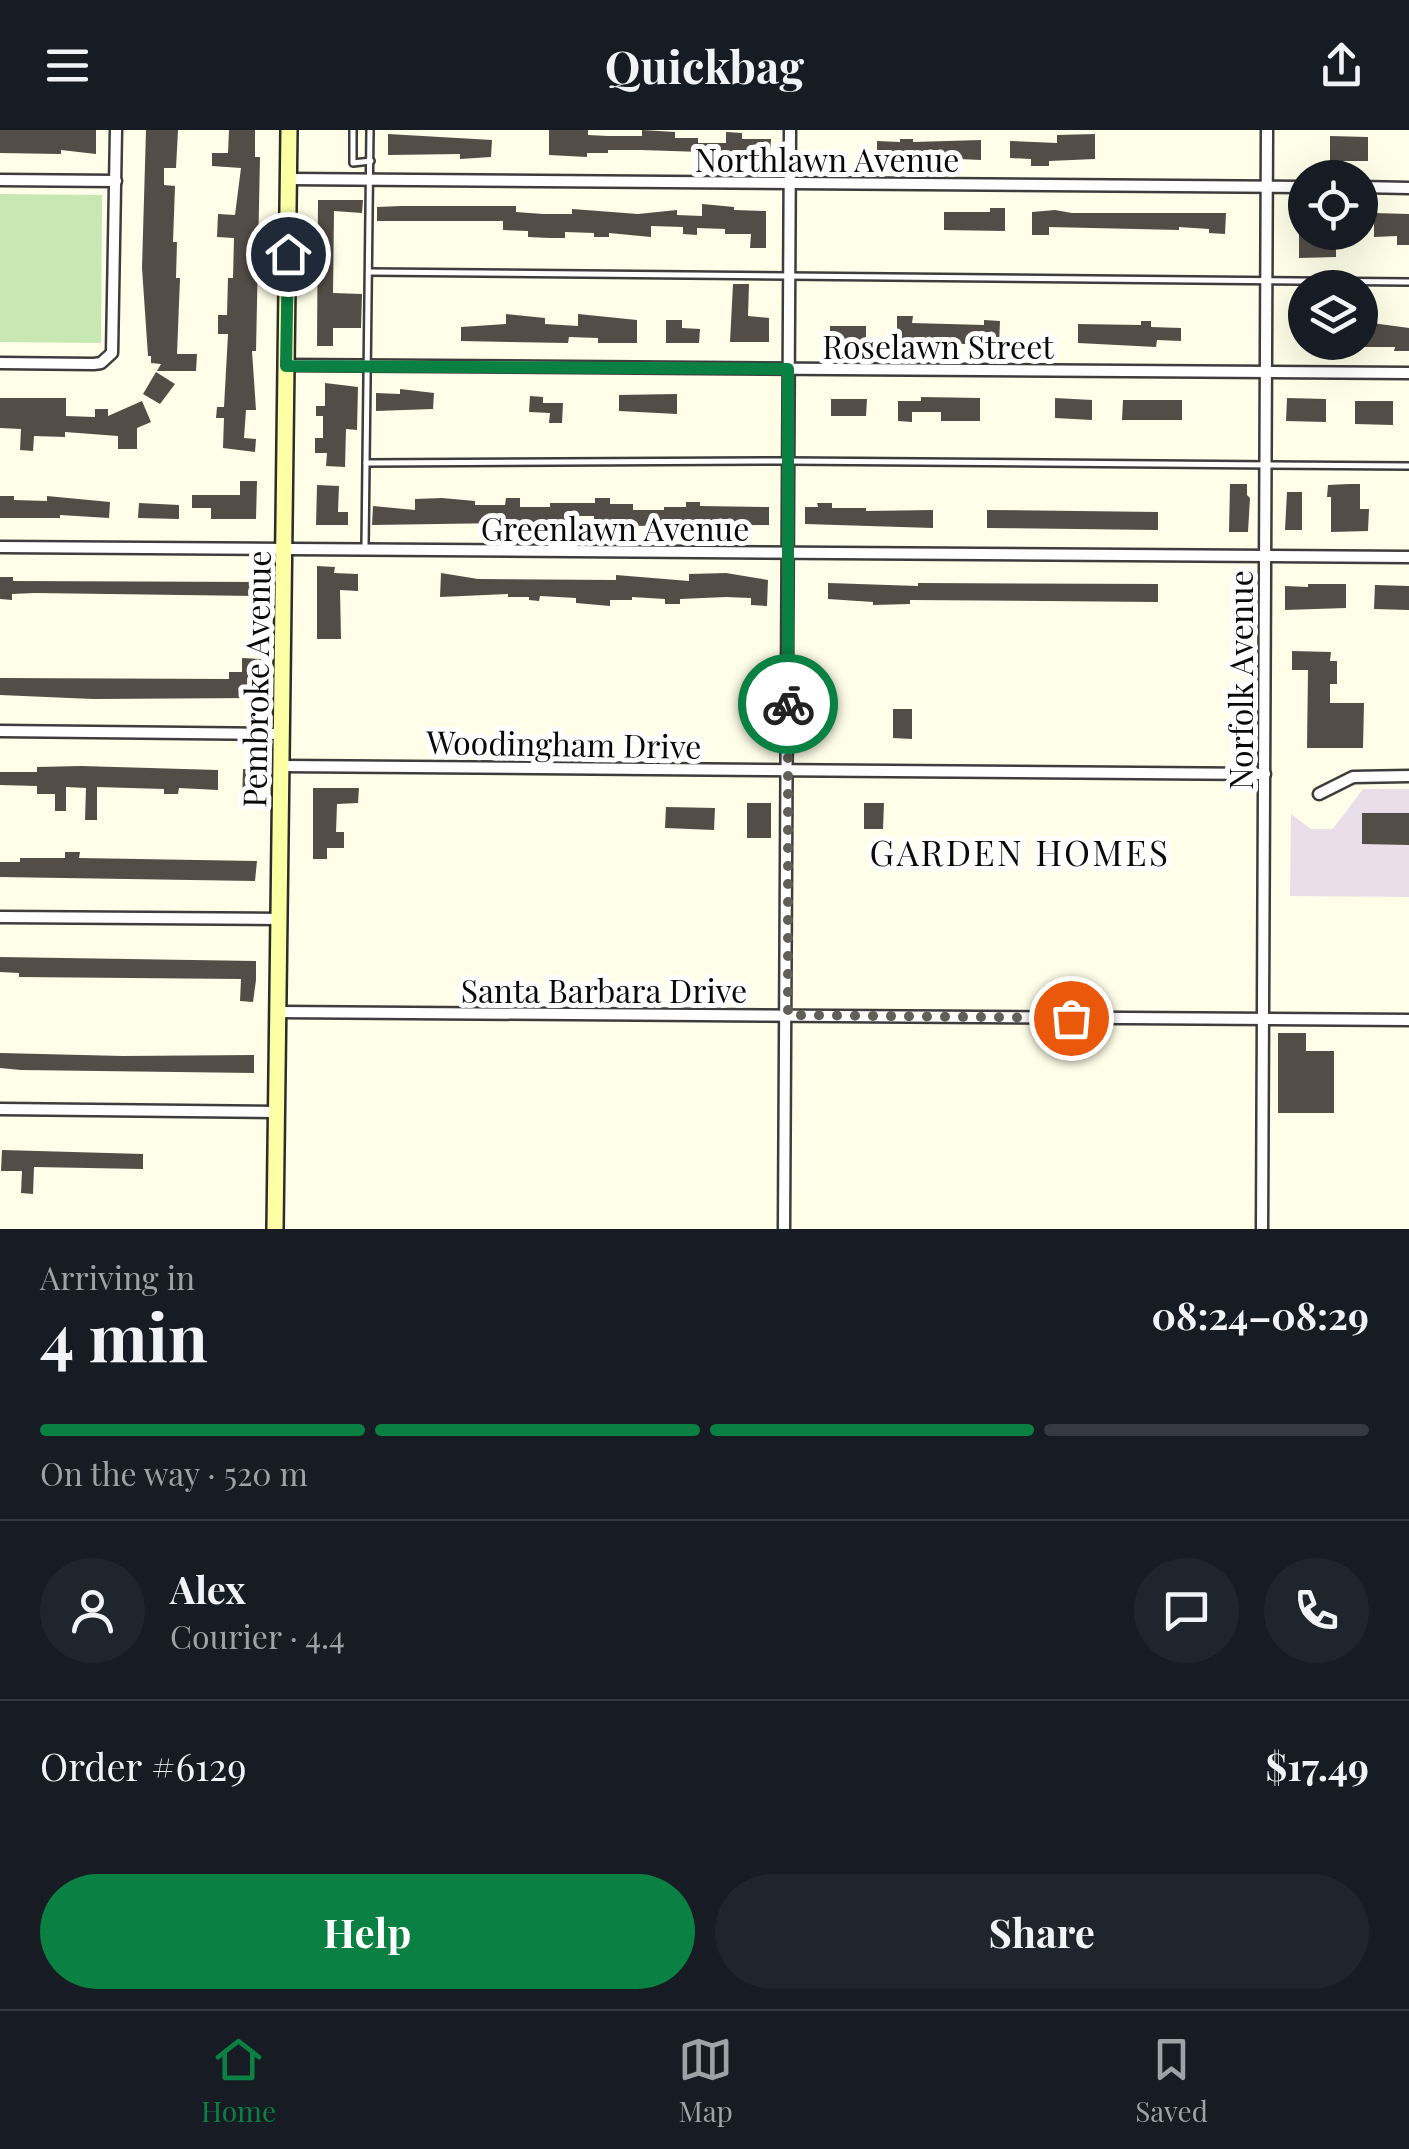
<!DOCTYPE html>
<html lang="en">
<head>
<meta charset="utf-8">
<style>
	:root { --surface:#171b24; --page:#20242c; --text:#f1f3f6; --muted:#9ea1a6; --line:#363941; --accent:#0b8043 }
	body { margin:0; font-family:"Playfair Display",serif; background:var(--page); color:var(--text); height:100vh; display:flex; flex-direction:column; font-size:38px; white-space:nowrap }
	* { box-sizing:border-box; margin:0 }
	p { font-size:32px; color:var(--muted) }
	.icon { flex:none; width:55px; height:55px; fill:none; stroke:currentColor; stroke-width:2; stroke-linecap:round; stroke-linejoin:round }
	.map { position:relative; height:1099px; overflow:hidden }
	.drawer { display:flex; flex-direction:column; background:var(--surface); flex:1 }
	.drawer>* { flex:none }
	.tools { position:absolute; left:1288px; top:30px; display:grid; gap:20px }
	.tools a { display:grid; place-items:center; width:90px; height:90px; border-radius:50%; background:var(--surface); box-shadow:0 10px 40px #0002; font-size:50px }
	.pin { position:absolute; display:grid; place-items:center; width:85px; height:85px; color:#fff; margin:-42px; border:5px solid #fff; border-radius:50%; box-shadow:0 2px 10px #0007 }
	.courier { position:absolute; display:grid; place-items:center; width:100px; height:100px; margin:-50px; border:8px solid #0b8043; border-radius:50%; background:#fff; color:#222; box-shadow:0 2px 12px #0007 }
	.headline em { font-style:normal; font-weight:700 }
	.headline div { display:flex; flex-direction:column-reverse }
	.headline { display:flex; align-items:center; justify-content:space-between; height:170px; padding:0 40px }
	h1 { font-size:65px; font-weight:700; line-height:75px }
	.bar { display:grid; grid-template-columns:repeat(4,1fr); gap:15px 10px; align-content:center; height:120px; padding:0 40px }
	.bar i { height:12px; border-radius:8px; background:var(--line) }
	.bar .active { background:var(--accent) }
	.bar p { grid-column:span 4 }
	.line { display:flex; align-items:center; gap:25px; padding:0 40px; border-top:2px solid var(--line) }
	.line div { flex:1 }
	.round { display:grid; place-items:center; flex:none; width:105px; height:105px; border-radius:52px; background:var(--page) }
	.action { display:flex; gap:20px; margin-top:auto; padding:20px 40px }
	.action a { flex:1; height:115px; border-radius:60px; background:var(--accent); color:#fff; font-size:40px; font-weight:700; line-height:115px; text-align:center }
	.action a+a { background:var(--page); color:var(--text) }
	header { display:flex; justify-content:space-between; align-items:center; height:130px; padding:0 40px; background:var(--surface); font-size:45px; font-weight:700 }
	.tabs { display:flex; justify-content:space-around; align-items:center; height:140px; border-top:2px solid var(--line); background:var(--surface); font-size:28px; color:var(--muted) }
	.tabs a { display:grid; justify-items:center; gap:5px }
	.tabs .active { color:var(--accent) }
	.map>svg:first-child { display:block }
</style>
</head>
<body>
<header><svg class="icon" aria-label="menu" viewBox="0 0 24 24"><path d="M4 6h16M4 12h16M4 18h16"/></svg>Quickbag<svg class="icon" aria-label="share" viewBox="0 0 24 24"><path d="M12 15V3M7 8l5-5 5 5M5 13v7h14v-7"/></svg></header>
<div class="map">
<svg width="1409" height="1099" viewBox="0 0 1409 1099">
	<rect width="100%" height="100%" fill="#fffee8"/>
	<path fill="#eadeea" d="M1363,659H1409V767L1290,766L1291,684L1311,699H1333Z"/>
	<path fill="#c7e8b2" d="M0,64L102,65L101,213L0,212Z"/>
	<g fill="#534d47">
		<path d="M0,0H96V24L61,20V24L0,23Z"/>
		<path d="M146,0H178L176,38H164V55L175,56L173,112H177L176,148H180L177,224H197L196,241H157L161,234L151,233V226H148L142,138Z"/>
		<path d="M229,0H255V27H260L256,221H252L256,280H246L244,308L256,309L255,322L223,318L224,288H216L217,277H224L228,204H218V185H227L228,148H233L234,108L217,107L218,84L235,85L241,38L212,36V23H228Z"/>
		<path d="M549,0H588V5L608,6H642V0L675,2V8H698V13H726V2L742,3V9H771L770,28H757V24H719V33H702V22L641,20H608V23H587V27L549,25Z"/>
		<path d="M388,4L492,10L491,27L460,29V24L388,25Z"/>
		<path d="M1095,4V29L1049,31V36H1031V29L1010,28V11L1057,13V5Z"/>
		<path d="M1330,6L1368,7V31H1330Z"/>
		<path d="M900,9H913V12L981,10V30L891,26L890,29H877V11L900,12Z"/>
		<path d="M318,70H363L362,83L334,81L333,163L362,164L361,198H333V216H317Z"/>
		<path d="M702,74L734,77V80L766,81V118H750L751,104H725V99L697,98V105L683,104V97L651,96V107L609,103V107H594V103L565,102V108H550L528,107V101L503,100V91H377V77L401,76H516V82L543,84H572V79L638,84L677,80V85L702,86Z"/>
		<path d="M990,78H1005V101L944,100V82H990Z"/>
		<path d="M1055,80L1072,83H1226L1225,104L1209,103V99L1179,97V100L1049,97V105H1032V82Z"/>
		<path d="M1374,83L1409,84V115H1397V106L1374,107Z"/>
		<path d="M1299,102H1336V127L1299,128Z"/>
		<path d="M733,154H749L748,186L769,188V212H730Z"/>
		<path d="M1361,179L1372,180V193L1409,198V221H1394L1395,217H1360Z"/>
		<path d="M506,184L545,188V194L578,196V184L637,190V213H598V208L569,207L568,213L461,211V197L506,194Z"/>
		<path d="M897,186H913L912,193L984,195V190L1000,191L999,215L897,212Z"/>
		<path d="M666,190H682V198L700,199L699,213H666Z"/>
		<path d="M1141,191H1151V197L1181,198V211L1157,210L1156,217L1078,213V194L1141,195Z"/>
		<path d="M830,196H866V214L830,213Z"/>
		<path d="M156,242L175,254L160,274L143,264Z"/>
		<path d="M325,253L358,257L357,300L346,299L345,337L326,336L327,323H315V308H323V286H316V276H325Z"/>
		<path d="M400,259L434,263L433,279L376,281V263L400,264Z"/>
		<path d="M677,264V284L619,281V265Z"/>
		<path d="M530,266L543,267V273H563L562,293H549L550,283L529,282Z"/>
		<path d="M921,267L980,268V291H941V282H912V292L898,291V271H921Z"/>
		<path d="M0,268H66V286L95,287V279H108V286L142,271L151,292L137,298V319H118V306L65,302V307L34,306L33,321L20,320L21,299L0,298Z"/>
		<path d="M1055,268L1092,270V290L1055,288Z"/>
		<path d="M1287,268L1326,269V292L1286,291Z"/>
		<path d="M831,269H867L866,286H831Z"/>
		<path d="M1123,270H1182V290H1122Z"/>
		<path d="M1355,271H1393V295L1355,294Z"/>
		<path d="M240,351H257L256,389H211V378H192V365H240Z"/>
		<path d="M1230,354H1247V365L1250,368L1248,402H1229Z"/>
		<path d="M1349,354H1360V379H1369L1368,401L1331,402V367H1327L1328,355Z"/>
		<path d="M317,355L339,356L338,382H348V395H316Z"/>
		<path d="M1287,362H1302V400H1285Z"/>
		<path d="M0,366H14V370L47,371V366L110,372L109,388L60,385V388H0Z"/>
		<path d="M442,368L475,371V375H505L506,368H520V377H550V373H595V368H610V374H633V380H664V377H686V372H700V376L769,377V395L618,396L594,394V386H565V397L505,393L372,395L373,376L415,380V369Z"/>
		<path d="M139,373L179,375V389L138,388Z"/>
		<path d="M817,373H832V378H866V381L933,380V398L805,394V377H818Z"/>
		<path d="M987,380L1158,382V400L987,398Z"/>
		<path d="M317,436L335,437L334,443L358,444V461L340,460L341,509H317Z"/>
		<path d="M441,443L478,449L616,450V445L689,451V444L726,443L768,450L767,476L751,475V468L726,467L680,469V474H665V469L632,467V470H610V476L576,473V468L540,466L539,471L529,470V467H508V464L440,467Z"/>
		<path d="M0,447H13V451L262,452V466L35,463L12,464V470L0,469Z"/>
		<path d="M828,453L918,456V453L1158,454V472L910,470V474L873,475V472L828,469Z"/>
		<path d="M1308,454H1346V478L1285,480V456L1308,457Z"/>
		<path d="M1375,455L1409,456V480L1374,479Z"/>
		<path d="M1292,521L1331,522L1330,531H1337V554H1330V573H1364L1363,618H1307L1308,540H1292Z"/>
		<path d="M242,528L261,529L260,568L93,569L0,565V548L229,549V542H242Z"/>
		<path d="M893,579H912V609L893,608Z"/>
		<path d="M81,636L218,640V660L179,658L178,664H164V659L97,657V690H85L86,658L66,657V681H55V664H37V656L0,655V642H37V637Z"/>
		<path d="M243,639L259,640L261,673H242Z"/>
		<path d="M313,658H359L358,673L337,674L336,702H344V718H327V729H313Z"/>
		<rect x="747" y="673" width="24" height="35"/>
		<path d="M864,673H884L883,699H864Z"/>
		<path d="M666,677L715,678L714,700L665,698Z"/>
		<path d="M1362,683H1409V715L1362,714Z"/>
		<path d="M65,722H80L79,728L257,731L255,751L0,747V732H20V728H65Z"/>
		<path d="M0,827L256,831V850L253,872L240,871L241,849L19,847V843L0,842Z"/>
		<path d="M1278,903H1306V921H1334V983H1278Z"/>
		<path d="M0,923L123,926L254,925V943L21,940L0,938Z"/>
		<path d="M2,1020L143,1024V1039L34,1037L33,1064L21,1063L22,1041H1Z"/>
	</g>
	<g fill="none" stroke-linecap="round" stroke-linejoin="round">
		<g stroke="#3d3d3d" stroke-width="10">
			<g id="lane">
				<path d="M353,0V33L371,31"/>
				<path d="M370,142L1409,152"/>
				<path d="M366,333L788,331L1409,336"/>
				<path d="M365,417L370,0"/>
			</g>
		</g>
		<g stroke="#3d3d3d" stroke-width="15">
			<g id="street">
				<path d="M289,49L1305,57"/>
				<path d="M0,50L116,51"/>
				<path d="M1360,57L1409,58"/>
				<path d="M0,233L94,234L101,233L112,223L116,0"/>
				<path d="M286,235L1409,243"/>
				<path d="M0,417L1409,427"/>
				<path d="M0,601L282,604"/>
				<path d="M282,636L1265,644"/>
				<path d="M1319,664L1353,647L1409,646"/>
				<path d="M0,787L280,789"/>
				<path d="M279,882L1409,890"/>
				<path d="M0,979L277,982"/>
				<path d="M784,1099L790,0"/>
				<path d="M1262,1099L1267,0"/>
			</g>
		</g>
		<g stroke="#2c2c2c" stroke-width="20">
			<path id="secondary" d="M275,1099L289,0"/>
		</g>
		<use href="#lane" stroke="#fff" stroke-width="5"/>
		<use href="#street" stroke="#fff" stroke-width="10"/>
		<use href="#secondary" stroke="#fcffa3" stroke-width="15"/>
	</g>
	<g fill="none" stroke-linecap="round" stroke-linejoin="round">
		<path stroke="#605f58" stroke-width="10" stroke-dasharray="0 18" d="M788,574V885L1071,888"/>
		<path stroke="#0b8043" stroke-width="12" d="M288,124L286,236L788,239V574"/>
	</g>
	<g text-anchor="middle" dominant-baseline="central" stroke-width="10" stroke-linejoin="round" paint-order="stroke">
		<g font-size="32" fill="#0a0a0a" stroke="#fff">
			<text x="827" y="28">Northlawn Avenue</text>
			<text x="938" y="215">Roselawn Street</text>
			<text x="615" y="397">Greenlawn Avenue</text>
			<text transform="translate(255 549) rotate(-89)">Pembroke Avenue</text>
			<text transform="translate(1239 550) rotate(-90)">Norfolk Avenue</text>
			<text transform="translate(564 613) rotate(1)">Woodingham Drive</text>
			<text x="604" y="859">Santa Barbara Drive</text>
		</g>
		<g font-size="35" letter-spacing="2.5" fill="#0a0a0a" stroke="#fff">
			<text x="1020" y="721">GARDEN HOMES</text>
		</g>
	</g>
</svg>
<div class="tools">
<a><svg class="icon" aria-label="locate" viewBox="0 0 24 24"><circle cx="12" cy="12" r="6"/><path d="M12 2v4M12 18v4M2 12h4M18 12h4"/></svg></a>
<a><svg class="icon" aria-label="layers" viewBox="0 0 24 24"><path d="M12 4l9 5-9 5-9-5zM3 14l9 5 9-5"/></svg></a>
</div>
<div class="pin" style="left:1071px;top:888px;background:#ea580c"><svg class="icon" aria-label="bag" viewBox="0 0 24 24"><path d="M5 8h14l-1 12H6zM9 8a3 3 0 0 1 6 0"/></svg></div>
<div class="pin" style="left:288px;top:124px;background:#1f2937"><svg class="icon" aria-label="home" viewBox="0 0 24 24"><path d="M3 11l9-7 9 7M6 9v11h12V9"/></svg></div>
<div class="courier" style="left:788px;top:574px"><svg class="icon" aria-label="bike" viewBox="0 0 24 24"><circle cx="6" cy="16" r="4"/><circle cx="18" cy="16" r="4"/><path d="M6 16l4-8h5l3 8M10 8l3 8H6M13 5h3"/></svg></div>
</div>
<section class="drawer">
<div class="headline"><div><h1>4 min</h1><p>Arriving in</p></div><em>08:24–08:29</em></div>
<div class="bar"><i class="active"></i><i class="active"></i><i class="active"></i><i></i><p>On the way · 520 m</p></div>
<div class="line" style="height:180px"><a class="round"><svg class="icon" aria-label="person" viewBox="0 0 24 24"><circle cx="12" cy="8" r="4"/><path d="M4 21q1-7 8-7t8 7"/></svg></a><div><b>Alex</b><p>Courier · 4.4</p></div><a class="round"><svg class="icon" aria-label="chat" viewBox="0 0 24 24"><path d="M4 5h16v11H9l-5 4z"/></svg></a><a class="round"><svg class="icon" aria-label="phone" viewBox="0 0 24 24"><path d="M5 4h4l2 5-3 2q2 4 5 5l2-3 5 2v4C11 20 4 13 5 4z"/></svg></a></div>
<div class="line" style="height:130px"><div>Order #6129</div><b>$17.49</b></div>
<div class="action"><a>Help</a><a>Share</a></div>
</section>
<nav class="tabs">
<a class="active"><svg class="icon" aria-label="home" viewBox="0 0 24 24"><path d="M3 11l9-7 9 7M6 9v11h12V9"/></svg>Home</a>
<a><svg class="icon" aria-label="map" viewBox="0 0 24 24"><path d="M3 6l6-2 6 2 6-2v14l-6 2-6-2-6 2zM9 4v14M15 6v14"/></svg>Map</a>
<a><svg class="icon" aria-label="saved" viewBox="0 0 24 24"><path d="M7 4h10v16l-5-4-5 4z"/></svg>Saved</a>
</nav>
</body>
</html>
